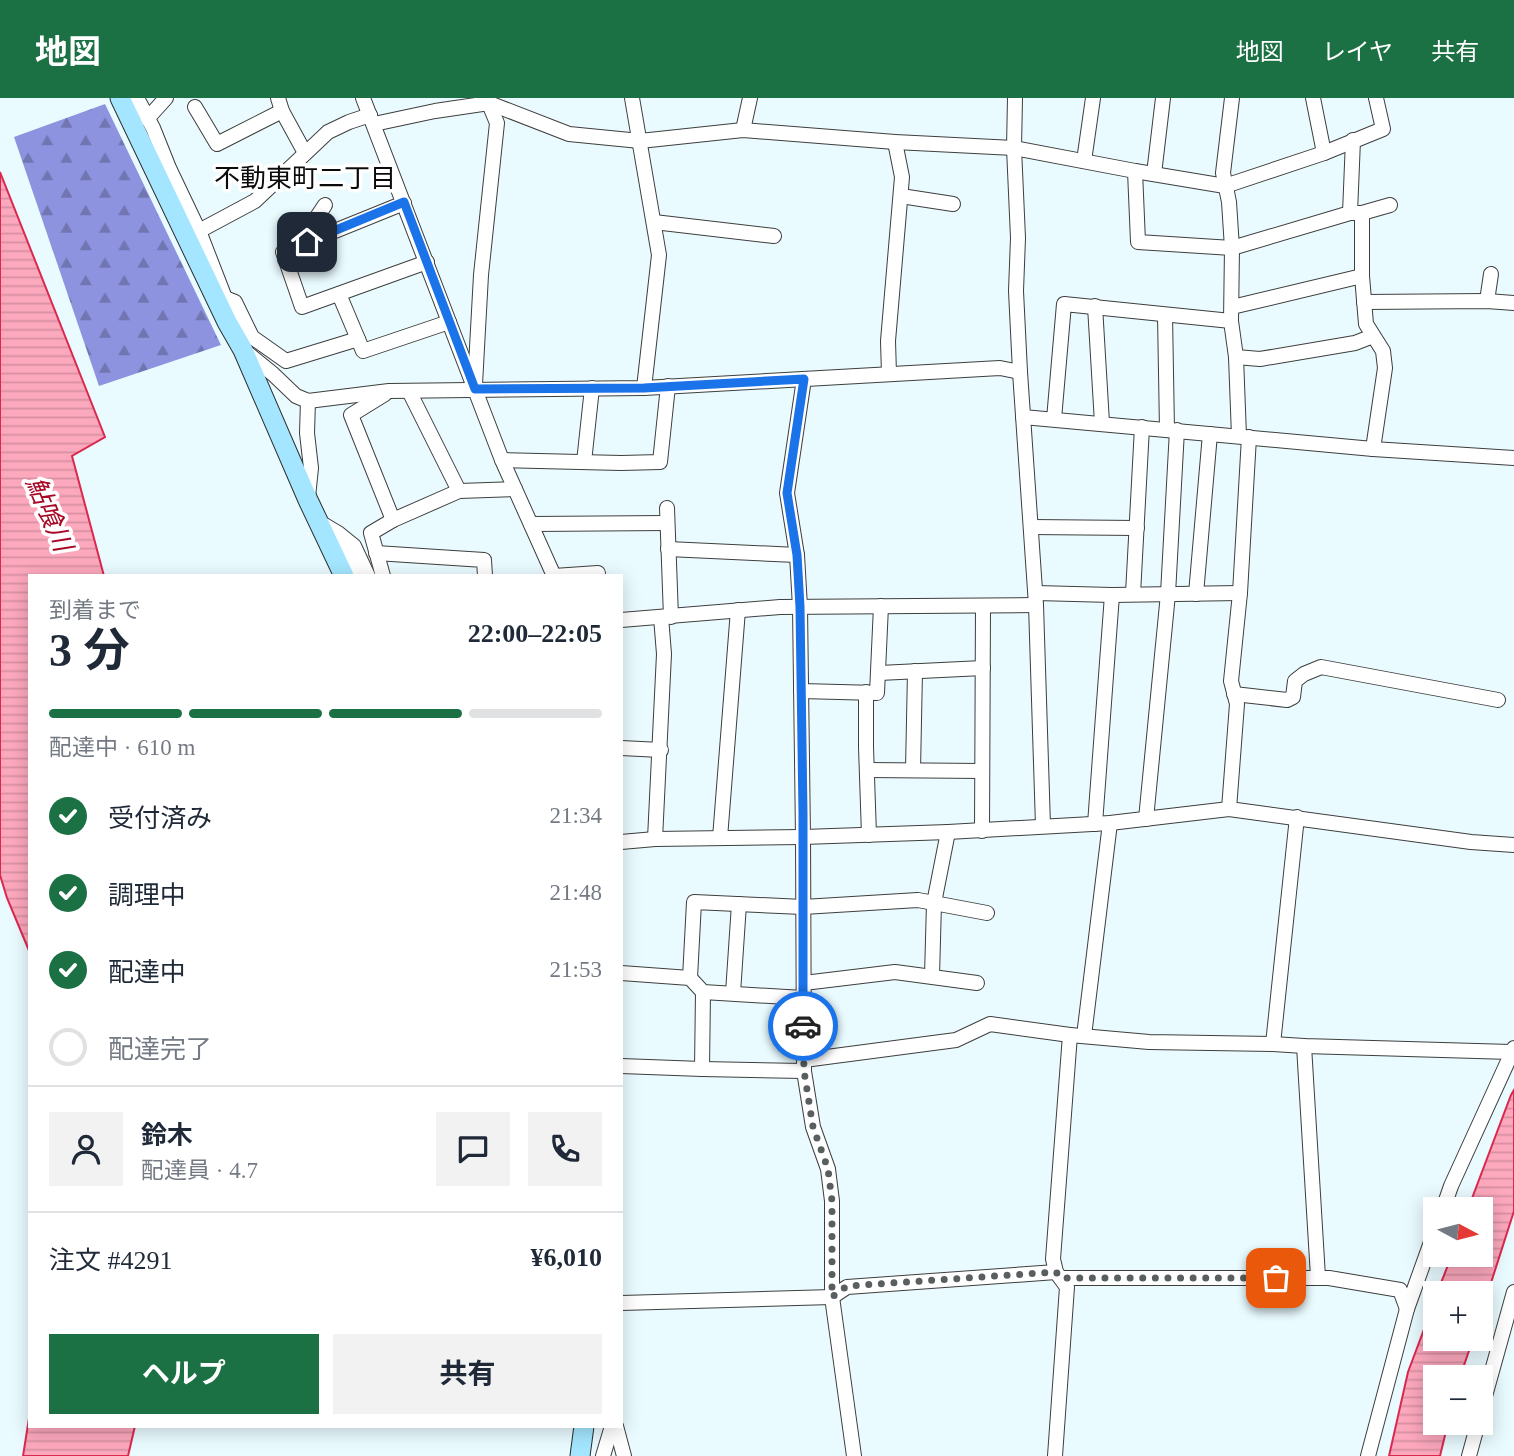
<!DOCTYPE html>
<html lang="ja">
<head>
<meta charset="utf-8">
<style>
	:root { --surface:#fff; --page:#f2f2f3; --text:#1f2937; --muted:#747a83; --line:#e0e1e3; --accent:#1b7143 }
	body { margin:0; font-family:"Times New Roman","Noto Sans JP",serif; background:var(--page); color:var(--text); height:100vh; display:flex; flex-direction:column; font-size:26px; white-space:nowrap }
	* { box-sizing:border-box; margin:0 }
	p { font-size:23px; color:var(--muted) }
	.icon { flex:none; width:38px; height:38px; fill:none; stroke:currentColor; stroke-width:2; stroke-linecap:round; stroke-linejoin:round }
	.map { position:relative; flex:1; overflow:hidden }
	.details { position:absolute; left:28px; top:476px; width:595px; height:854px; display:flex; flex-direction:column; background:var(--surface); border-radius:0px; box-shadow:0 4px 18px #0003 }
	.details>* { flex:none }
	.needle { width:46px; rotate:97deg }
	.buttons { position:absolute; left:1423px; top:1099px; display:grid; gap:14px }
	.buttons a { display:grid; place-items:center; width:70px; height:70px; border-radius:0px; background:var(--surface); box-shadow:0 4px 18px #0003; font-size:35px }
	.pin { position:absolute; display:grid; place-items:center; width:60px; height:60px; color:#fff; margin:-30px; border-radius:14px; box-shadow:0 4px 10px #0006 }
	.courier { position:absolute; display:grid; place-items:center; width:70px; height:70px; margin:-35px; border:5px solid #1a73e8; border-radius:50%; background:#fff; color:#222; box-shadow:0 2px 9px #0007 }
	.headline em { font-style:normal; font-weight:700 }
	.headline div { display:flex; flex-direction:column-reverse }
	.headline { display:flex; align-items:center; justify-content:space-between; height:119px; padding:0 21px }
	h1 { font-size:46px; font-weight:700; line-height:52px }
	.bar { display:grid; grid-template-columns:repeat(4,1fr); gap:10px 7px; align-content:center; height:84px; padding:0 21px }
	.bar i { height:9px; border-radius:5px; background:var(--line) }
	.bar .selected { background:var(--accent) }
	.bar p { grid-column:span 4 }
	.line { display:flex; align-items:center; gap:18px; padding:0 21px; border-top:2px solid var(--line) }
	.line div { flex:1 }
	.round { display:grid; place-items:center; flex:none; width:74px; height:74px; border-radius:0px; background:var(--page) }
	ol { padding:0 21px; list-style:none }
	li { display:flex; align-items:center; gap:21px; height:77px }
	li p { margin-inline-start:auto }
	li .icon { padding:7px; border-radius:50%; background:var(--accent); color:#fff; stroke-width:4 }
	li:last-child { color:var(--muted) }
	li i { width:38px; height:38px; border:4px solid var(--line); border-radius:50% }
	.action { display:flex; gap:14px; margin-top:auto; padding:14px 21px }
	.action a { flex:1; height:80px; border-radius:0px; background:var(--accent); color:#fff; font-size:28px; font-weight:700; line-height:80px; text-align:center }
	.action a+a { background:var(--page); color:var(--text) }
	header { display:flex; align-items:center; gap:42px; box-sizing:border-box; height:98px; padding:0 35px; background:var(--accent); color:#fff }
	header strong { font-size:33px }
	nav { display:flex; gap:38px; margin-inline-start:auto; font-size:24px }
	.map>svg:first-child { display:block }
</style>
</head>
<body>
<header>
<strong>地図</strong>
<nav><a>地図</a><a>レイヤ</a><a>共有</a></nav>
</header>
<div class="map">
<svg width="1514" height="1358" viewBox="0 0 1514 1358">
	<defs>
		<pattern id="forest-firs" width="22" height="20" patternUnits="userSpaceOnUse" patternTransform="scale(1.75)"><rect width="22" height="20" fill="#8d93df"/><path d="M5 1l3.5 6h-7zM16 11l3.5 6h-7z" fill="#7176b3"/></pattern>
		<pattern id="water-rules" width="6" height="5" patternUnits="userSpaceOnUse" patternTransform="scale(1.75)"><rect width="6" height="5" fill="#fca8bd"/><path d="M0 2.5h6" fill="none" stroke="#d78fa1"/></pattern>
	</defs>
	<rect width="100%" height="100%" fill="#e9fbff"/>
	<path fill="url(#forest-firs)" d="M105,6L221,247L99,288L14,39Z"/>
	<g fill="url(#water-rules)" stroke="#db284f" stroke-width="2">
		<path d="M0,74L105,339L72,358L104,478H30V855L7,800L0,777Z"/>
		<path d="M1514,992V1113L1481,1216L1480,1195H1437L1452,1157H1480V1111H1468L1511,997Z"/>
		<path d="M1435,1202V1241H1473L1460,1279H1435V1325H1448L1440,1358H1389L1408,1274Z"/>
		<path d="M30,1314V1328H135L128,1358H23Z"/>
	</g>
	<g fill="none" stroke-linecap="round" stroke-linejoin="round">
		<g stroke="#3e3e3e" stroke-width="16">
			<g id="street">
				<path d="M137,0L153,30L169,70L199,133L225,200"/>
				<path d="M278,0L282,13L305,55"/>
				<path d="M363,0L502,362L554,478L598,475"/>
				<path d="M632,0L659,157L644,290"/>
				<path d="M1015,0L1014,50L1018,140L1016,193L1020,274L1036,507L1043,728"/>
				<path d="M1232,0L1223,75L1229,104L1232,150L1231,223L1236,259L1239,338"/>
				<path d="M1313,0L1324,55"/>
				<path d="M195,9L217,46L282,13"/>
				<path d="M147,21L166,0"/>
				<path d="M374,26L435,13L489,5L569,36L640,43L743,32L895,44L1014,50L1135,73L1225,88L1324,55L1383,31L1376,0"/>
				<path d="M743,32L750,0"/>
				<path d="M1084,63L1093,0"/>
				<path d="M1135,73L1138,144L1232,150L1350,115H1362L1390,107"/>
				<path d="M1154,76L1163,0"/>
				<path d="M901,98L953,106"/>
				<path d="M404,105L283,154L302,209L427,164"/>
				<path d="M1350,115L1353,42"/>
				<path d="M1362,115V178L1366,226L1383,253L1385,270L1373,351"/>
				<path d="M654,124L774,138"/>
				<path d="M199,133L255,103L328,34L349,24L370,17"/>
				<path d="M292,146L309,131L325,107"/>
				<path d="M339,196L363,253L449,224"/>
				<path d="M225,200L235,204L252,239L286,263L358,241"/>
				<path d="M1487,203L1491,176"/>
				<path d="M1364,204L1487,203L1514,205"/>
				<path d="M1095,208L1102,325"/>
				<path d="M1232,209L1362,178"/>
				<path d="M1165,217L1167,332"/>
				<path d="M246,254L273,276L296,298L308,303L389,293L644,290L1000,270L1020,274"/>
				<path d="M1236,259L1260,261L1355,245L1373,238"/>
				<path d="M889,276L888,243L902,79L895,44"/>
				<path d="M804,281L787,395L797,457L800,509L803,739L804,973L813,1029L828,1071L832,1103V1199L854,1358"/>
				<path d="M475,286L481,177L497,25L487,1"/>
				<path d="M409,293L459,393"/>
				<path d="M385,296L351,317L393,422"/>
				<path d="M1023,319L1373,351L1514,360"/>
				<path d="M1054,321L1064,206L1231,223"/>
				<path d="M502,362L621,365L660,364L668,288"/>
				<path d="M584,364L592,290"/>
				<path d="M308,399L311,370L307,335L308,303"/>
				<path d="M667,410L671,519"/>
				<path d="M318,423L338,435L354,448L368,478"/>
				<path d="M531,426L667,425"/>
				<path d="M1031,429L1137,430"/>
				<path d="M331,437L342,450L353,478"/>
				<path d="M668,451L797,457"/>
				<path d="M376,455L484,462L485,478"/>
				<path d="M383,478L371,435L393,422L459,393L515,391"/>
				<path d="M1036,495L1112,497L1240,495"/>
				<path d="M1133,496L1142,329"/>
				<path d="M1196,496L1210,336"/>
				<path d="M621,522L780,509L1036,507"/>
				<path d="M879,575L983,570"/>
				<path d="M801,593L877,595L881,508"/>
				<path d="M866,594V649L869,737"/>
				<path d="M1234,596L1287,602L1293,599L1295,583L1304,576L1321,569L1498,602"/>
				<path d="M621,650L661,652"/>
				<path d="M867,672L982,673"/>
				<path d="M913,672L915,573"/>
				<path d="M1229,711L1237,606L1231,583L1240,495L1249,339"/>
				<path d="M1146,721L1168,496L1177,332"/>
				<path d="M1095,726L1112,497"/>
				<path d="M982,733L983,508"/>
				<path d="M720,740L738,512"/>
				<path d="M655,741L664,556L661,519"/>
				<path d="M621,744L655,741L803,739L948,734L1110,725L1229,711L1471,744L1514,747"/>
				<path d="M621,875L690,880L703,894L803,900"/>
				<path d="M932,878L934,805L948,734"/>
				<path d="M690,880L694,804L803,809L918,802L987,815"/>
				<path d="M804,885L895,874L977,885"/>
				<path d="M733,895L739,806"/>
				<path d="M1084,938L1110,725"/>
				<path d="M1273,946L1297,719"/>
				<path d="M1304,948L1318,1179"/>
				<path d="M804,962L956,942L990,926L1070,937L1149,944L1273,946L1304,948L1511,954"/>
				<path d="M621,968L702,971L804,973"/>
				<path d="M702,971L703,894"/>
				<path d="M1443,1111L1451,1088L1514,950"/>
				<path d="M1061,1180H1329L1400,1192L1407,1211"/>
				<path d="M621,1205L832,1199L847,1189L1056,1174"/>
				<path d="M1480,1316L1514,1194"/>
				<path d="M616,1328L624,1358"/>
				<path d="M603,1358L612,1328"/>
				<path d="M1055,1358L1067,1189L1056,1174L1053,1161L1070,937"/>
				<path d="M1368,1358L1407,1211L1435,1133"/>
				<path d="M1469,1358L1478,1325"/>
			</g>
		</g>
		<g stroke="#2d2d2d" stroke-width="21">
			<g id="secondary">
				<path d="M120,0L227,224L243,252L308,402L344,478"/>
				<path d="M580,1358L584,1328"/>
			</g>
		</g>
		<use href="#street" stroke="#fff" stroke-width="14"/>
		<use href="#secondary" stroke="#a4e6ff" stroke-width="19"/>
	</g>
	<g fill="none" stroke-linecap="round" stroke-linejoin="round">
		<path stroke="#595f60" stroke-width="7" stroke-dasharray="0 12.6" d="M803,928L804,973L813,1029L828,1071L832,1103V1199L847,1188L1056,1174L1061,1180H1276"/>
		<path stroke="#1a73e8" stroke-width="9" d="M307,144L404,104L475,291L644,290L804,281L787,395L797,457L800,509L803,715V928"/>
	</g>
	<g text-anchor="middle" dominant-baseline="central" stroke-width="7" stroke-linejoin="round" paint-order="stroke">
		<g font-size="26" fill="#0b0b0b" stroke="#fff">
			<text x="305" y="80">不動東町二丁目</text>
		</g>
		<g font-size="26" font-style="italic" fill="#a80926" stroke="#fff">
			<text transform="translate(49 416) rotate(67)">鮎喰川</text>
		</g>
	</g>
</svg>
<div class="buttons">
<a><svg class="needle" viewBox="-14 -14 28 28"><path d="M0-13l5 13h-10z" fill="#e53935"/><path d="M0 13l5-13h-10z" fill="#747a83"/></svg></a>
<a>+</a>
<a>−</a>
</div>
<div class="pin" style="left:1276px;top:1180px;background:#ea580c"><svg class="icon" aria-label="bag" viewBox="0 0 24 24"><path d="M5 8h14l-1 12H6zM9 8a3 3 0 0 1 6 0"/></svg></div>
<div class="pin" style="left:307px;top:144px;background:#1f2937"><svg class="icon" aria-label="home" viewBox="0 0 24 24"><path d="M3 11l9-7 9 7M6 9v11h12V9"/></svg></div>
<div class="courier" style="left:803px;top:928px"><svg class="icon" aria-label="car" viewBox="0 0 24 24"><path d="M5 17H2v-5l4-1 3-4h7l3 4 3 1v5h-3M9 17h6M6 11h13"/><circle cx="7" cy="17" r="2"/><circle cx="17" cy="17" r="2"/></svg></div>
<section class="details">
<div class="headline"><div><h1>3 分</h1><p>到着まで</p></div><em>22:00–22:05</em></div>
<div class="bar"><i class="selected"></i><i class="selected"></i><i class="selected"></i><i></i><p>配達中 · 610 m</p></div>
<ol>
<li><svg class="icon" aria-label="check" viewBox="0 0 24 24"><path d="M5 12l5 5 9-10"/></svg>受付済み<p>21:34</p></li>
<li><svg class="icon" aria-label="check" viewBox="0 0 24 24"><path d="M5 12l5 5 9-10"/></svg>調理中<p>21:48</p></li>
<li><svg class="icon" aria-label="check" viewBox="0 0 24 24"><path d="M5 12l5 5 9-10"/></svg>配達中<p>21:53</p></li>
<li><i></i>配達完了</li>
</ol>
<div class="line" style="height:126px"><a class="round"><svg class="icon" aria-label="person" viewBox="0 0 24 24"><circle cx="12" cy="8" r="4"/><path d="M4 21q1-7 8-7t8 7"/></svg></a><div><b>鈴木</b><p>配達員 · 4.7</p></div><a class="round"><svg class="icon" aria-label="chat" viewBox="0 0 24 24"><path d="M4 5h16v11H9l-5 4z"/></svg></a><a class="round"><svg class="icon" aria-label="phone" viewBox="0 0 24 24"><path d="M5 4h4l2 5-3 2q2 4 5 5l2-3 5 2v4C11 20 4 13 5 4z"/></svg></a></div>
<div class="line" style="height:91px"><div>注文 #4291</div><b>¥6,010</b></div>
<div class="action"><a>ヘルプ</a><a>共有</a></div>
</section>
</div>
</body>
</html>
